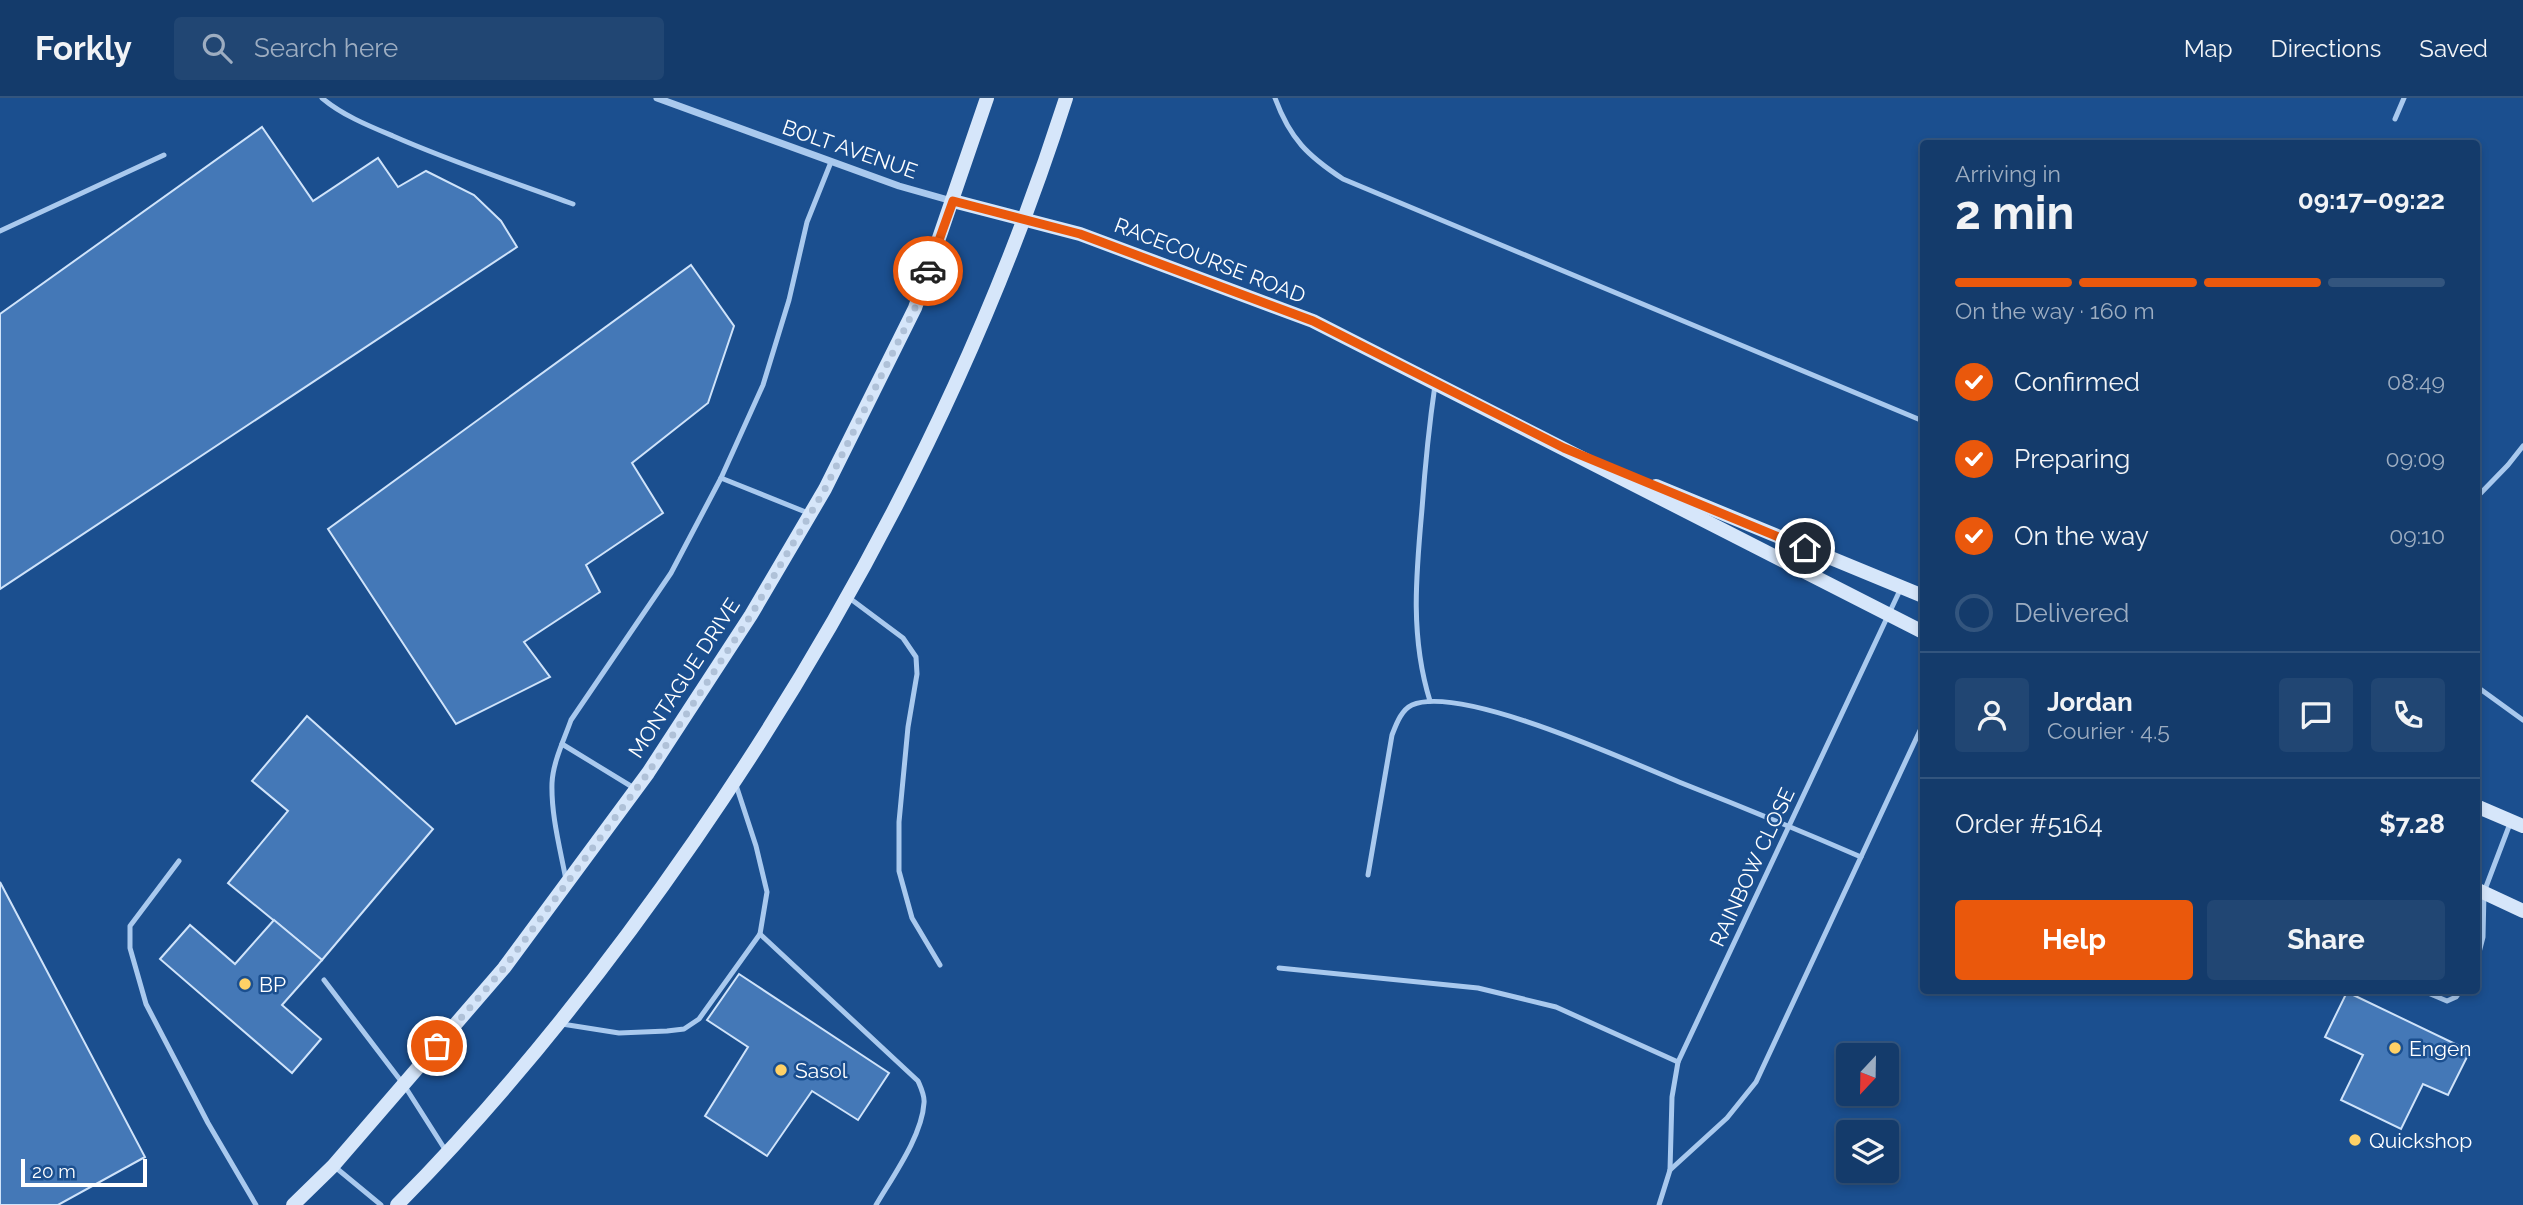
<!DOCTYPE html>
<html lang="en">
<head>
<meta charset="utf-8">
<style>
	:root { --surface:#143b6b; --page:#214673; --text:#f1f3f6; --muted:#9dadc1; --line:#33557e; --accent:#ea580c }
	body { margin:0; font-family:Raleway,sans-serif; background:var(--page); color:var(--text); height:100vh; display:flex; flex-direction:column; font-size:26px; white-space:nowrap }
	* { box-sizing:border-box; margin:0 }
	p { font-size:23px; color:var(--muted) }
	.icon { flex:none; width:38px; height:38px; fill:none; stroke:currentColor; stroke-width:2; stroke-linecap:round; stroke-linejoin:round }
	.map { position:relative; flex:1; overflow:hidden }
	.side { position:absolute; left:1920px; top:42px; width:560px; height:854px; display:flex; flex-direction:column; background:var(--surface); border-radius:7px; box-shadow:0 4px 10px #0003,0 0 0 2px var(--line) }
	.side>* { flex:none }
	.needle { width:46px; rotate:202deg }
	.controls { position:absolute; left:1836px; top:945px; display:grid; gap:14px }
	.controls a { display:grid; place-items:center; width:63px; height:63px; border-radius:7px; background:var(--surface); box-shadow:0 4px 10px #0003,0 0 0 2px var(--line); font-size:35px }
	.scale { position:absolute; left:21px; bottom:18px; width:126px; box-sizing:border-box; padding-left:7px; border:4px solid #fff; border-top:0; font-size:19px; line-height:24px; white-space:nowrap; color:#fff; -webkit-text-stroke:5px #1b4f8f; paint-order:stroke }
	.pin { position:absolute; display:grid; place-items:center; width:60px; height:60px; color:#fff; margin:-30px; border:4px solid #fff; border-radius:50%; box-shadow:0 2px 7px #0007 }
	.courier { position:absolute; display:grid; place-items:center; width:70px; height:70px; margin:-35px; border:5px solid #ea580c; border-radius:50%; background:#fff; color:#222; box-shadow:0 2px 9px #0007 }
	.overview em { font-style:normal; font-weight:700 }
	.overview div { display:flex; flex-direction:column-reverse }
	.overview { display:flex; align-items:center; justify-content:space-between; height:119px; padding:0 35px }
	h1 { font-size:46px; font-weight:700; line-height:52px }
	.bar { display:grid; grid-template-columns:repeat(4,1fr); gap:10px 7px; align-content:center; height:84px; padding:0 35px }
	.bar i { height:9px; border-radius:5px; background:var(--line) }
	.bar .selected { background:var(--accent) }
	.bar p { grid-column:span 4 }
	.line { display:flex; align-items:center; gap:18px; padding:0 35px; border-top:2px solid var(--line) }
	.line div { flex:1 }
	.round { display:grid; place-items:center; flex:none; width:74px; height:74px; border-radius:7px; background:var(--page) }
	ol { padding:0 35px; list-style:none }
	li { display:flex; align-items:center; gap:21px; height:77px }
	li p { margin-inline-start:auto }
	li .icon { padding:7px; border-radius:50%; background:var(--accent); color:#fff; stroke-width:4 }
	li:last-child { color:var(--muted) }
	li i { width:38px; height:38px; border:4px solid var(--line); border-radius:50% }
	.action { display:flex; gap:14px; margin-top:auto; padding:14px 35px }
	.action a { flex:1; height:80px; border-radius:7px; background:var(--accent); color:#fff; font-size:28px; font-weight:700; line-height:80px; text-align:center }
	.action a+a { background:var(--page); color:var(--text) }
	header { display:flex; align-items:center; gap:42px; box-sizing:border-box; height:98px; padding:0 35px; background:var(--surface); border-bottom:2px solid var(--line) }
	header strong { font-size:33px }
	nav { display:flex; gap:38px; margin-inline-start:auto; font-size:24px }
	.search { width:490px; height:63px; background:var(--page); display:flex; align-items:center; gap:18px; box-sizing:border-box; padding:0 24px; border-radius:7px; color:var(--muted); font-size:26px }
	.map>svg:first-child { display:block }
</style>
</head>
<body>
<header>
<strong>Forkly</strong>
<div class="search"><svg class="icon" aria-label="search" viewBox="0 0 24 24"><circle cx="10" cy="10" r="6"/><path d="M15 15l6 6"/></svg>Search here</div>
<nav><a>Map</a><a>Directions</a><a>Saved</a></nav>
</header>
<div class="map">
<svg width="2523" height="1107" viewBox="0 0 2523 1107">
	<rect width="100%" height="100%" fill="#1b4f8f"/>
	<g fill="#4478b7" stroke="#cfe3fa" stroke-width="2">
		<path d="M262,29L313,103L378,60L398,89L426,73L474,97L501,123L517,149L0,491V216Z"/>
		<path d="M691,167L734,228L708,305L632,365L663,415L586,467L600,494L524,544L550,579L456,626L328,431Z"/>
		<path d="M307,618L433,731L322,862L228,785L288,713L252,683Z"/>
		<path d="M0,784L145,1059L58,1107H0Z"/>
		<path d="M274,822L322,862L282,907L321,941L292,975L160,861L190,827L235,866Z"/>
		<path d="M739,876L889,975L858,1022L812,993L767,1058L705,1018L748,949L707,922Z"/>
		<path d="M2347,894L2470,953L2448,997L2423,986L2401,1031L2341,1002L2363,957L2325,939Z"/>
	</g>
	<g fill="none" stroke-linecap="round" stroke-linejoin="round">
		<g stroke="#a9c9ee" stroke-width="5">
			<path d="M322,0C342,17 369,28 393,38C452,64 513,84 573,106"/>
			<path d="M1275,0C1290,41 1308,58 1343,81L1923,323"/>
			<path d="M2395,21L2404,0"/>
			<path d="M0,133L164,57"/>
			<path d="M721,380L808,415"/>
			<path d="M2476,400L2508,367L2523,348"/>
			<path d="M848,499L903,540L916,559L917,576L908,629L899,724V773L912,820L940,867"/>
			<path d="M2476,588L2523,622"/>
			<path d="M1430,603C1410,539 1416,477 1422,411C1425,369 1429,328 1435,287"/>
			<path d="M562,646L634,690"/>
			<path d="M179,763L130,828V850L146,906L208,1025L256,1107"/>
			<path d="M1368,777L1392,637C1396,627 1401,612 1412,607C1461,586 1628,663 1679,684C1740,708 1801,733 1861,759"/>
			<path d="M566,782C560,750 551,717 552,685C553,664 564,642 571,622L671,475L721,380L763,287L789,202L807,124L831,64"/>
			<path d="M760,836L918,983C921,990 925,998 924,1005C922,1038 893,1078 876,1107"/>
			<path d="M2476,866L2483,839L2484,794L2511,723"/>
			<path d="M1279,870L1478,890L1556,909L1678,964"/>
			<path d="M324,882L404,987L446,1053"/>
			<path d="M2421,892L2447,903L2456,899L2461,892"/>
			<path d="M562,926L619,935L667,933L684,931L699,921L760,836L767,794L756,748L736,687"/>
			<path d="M335,1069L381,1107"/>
			<path d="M1670,1072L1727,1020L1756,984L1923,626"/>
			<path d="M1659,1107L1670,1072L1672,999L1678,964L1901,490"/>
		</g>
		<path stroke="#a9c9ee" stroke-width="7" d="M657,0L899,88L952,103"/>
		<g stroke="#d6e6fa" stroke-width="14">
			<path d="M953,103L1080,136L1313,223L1923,534"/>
			<path d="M1656,388L1923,498"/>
			<path d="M2476,708L2523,728"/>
			<path d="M2476,791L2523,813"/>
			<path d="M293,1107L333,1068L504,870L648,675L751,517L825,391L915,210L987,0"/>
			<path d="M397,1107C508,995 606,871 695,742C853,513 981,266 1066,0"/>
		</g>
	</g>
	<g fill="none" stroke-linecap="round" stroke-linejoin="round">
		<path stroke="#afc1d8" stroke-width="7" stroke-dasharray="0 12.6" d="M437,948L504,870L603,736L648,675L751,517L825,391L915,210L928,173"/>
		<path stroke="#ea580c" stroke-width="9" d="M928,173L953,103L1080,136L1313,223L1564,350L1805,450"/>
	</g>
	<g fill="#ffd166" stroke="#1b4f8f" stroke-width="2.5">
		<circle cx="245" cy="886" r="7"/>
		<circle cx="2395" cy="950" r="7"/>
		<circle cx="781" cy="972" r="7"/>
		<circle cx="2355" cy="1042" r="7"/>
	</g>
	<g text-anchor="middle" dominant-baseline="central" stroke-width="5" stroke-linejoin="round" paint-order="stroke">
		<g font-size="21" fill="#fff" stroke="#1b4f8f">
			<text transform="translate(850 51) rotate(19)">BOLT AVENUE</text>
			<text transform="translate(1210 162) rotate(21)">RACECOURSE ROAD</text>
			<text transform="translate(684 580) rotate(-57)">MONTAGUE DRIVE</text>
			<text transform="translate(1752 769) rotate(-65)">RAINBOW CLOSE</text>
		</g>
		<g font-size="21" fill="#fff" stroke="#1b4f8f" text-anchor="start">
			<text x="259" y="886">BP</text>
			<text x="2409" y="950">Engen</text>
			<text x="795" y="972">Sasol</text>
			<text x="2369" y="1042">Quickshop</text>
		</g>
	</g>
</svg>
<div class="controls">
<a><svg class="needle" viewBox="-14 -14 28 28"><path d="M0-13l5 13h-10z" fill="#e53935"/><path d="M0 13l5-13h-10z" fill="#9dadc1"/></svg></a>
<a><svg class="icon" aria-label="layers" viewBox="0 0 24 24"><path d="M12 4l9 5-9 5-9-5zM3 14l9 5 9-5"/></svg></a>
</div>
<div class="scale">20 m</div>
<div class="pin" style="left:437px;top:948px;background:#ea580c"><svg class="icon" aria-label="bag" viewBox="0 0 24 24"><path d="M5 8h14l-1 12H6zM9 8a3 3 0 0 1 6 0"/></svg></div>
<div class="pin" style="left:1805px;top:450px;background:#1f2937"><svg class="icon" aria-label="home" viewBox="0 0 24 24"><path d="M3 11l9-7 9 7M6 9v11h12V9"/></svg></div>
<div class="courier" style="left:928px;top:173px"><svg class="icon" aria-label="car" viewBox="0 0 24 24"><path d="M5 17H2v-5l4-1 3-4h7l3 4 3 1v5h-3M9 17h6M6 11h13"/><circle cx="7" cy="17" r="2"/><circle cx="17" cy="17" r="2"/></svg></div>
<section class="side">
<div class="overview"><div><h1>2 min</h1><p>Arriving in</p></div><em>09:17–09:22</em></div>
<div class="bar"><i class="selected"></i><i class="selected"></i><i class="selected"></i><i></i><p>On the way · 160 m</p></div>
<ol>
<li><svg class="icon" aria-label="check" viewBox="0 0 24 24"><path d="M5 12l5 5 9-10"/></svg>Confirmed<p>08:49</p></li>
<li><svg class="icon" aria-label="check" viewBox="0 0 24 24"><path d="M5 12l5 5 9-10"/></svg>Preparing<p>09:09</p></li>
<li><svg class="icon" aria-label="check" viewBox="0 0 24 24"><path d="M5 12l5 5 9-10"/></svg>On the way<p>09:10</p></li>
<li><i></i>Delivered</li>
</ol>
<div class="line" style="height:126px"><a class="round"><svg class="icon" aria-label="person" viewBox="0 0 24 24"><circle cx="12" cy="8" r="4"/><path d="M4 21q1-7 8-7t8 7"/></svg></a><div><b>Jordan</b><p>Courier · 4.5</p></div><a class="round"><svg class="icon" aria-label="chat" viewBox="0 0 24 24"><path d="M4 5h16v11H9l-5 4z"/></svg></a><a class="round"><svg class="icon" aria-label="phone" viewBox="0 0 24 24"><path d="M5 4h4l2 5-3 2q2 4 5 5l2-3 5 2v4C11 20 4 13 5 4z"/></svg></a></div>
<div class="line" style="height:91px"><div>Order #5164</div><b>$7.28</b></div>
<div class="action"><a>Help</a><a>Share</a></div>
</section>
</div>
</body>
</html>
